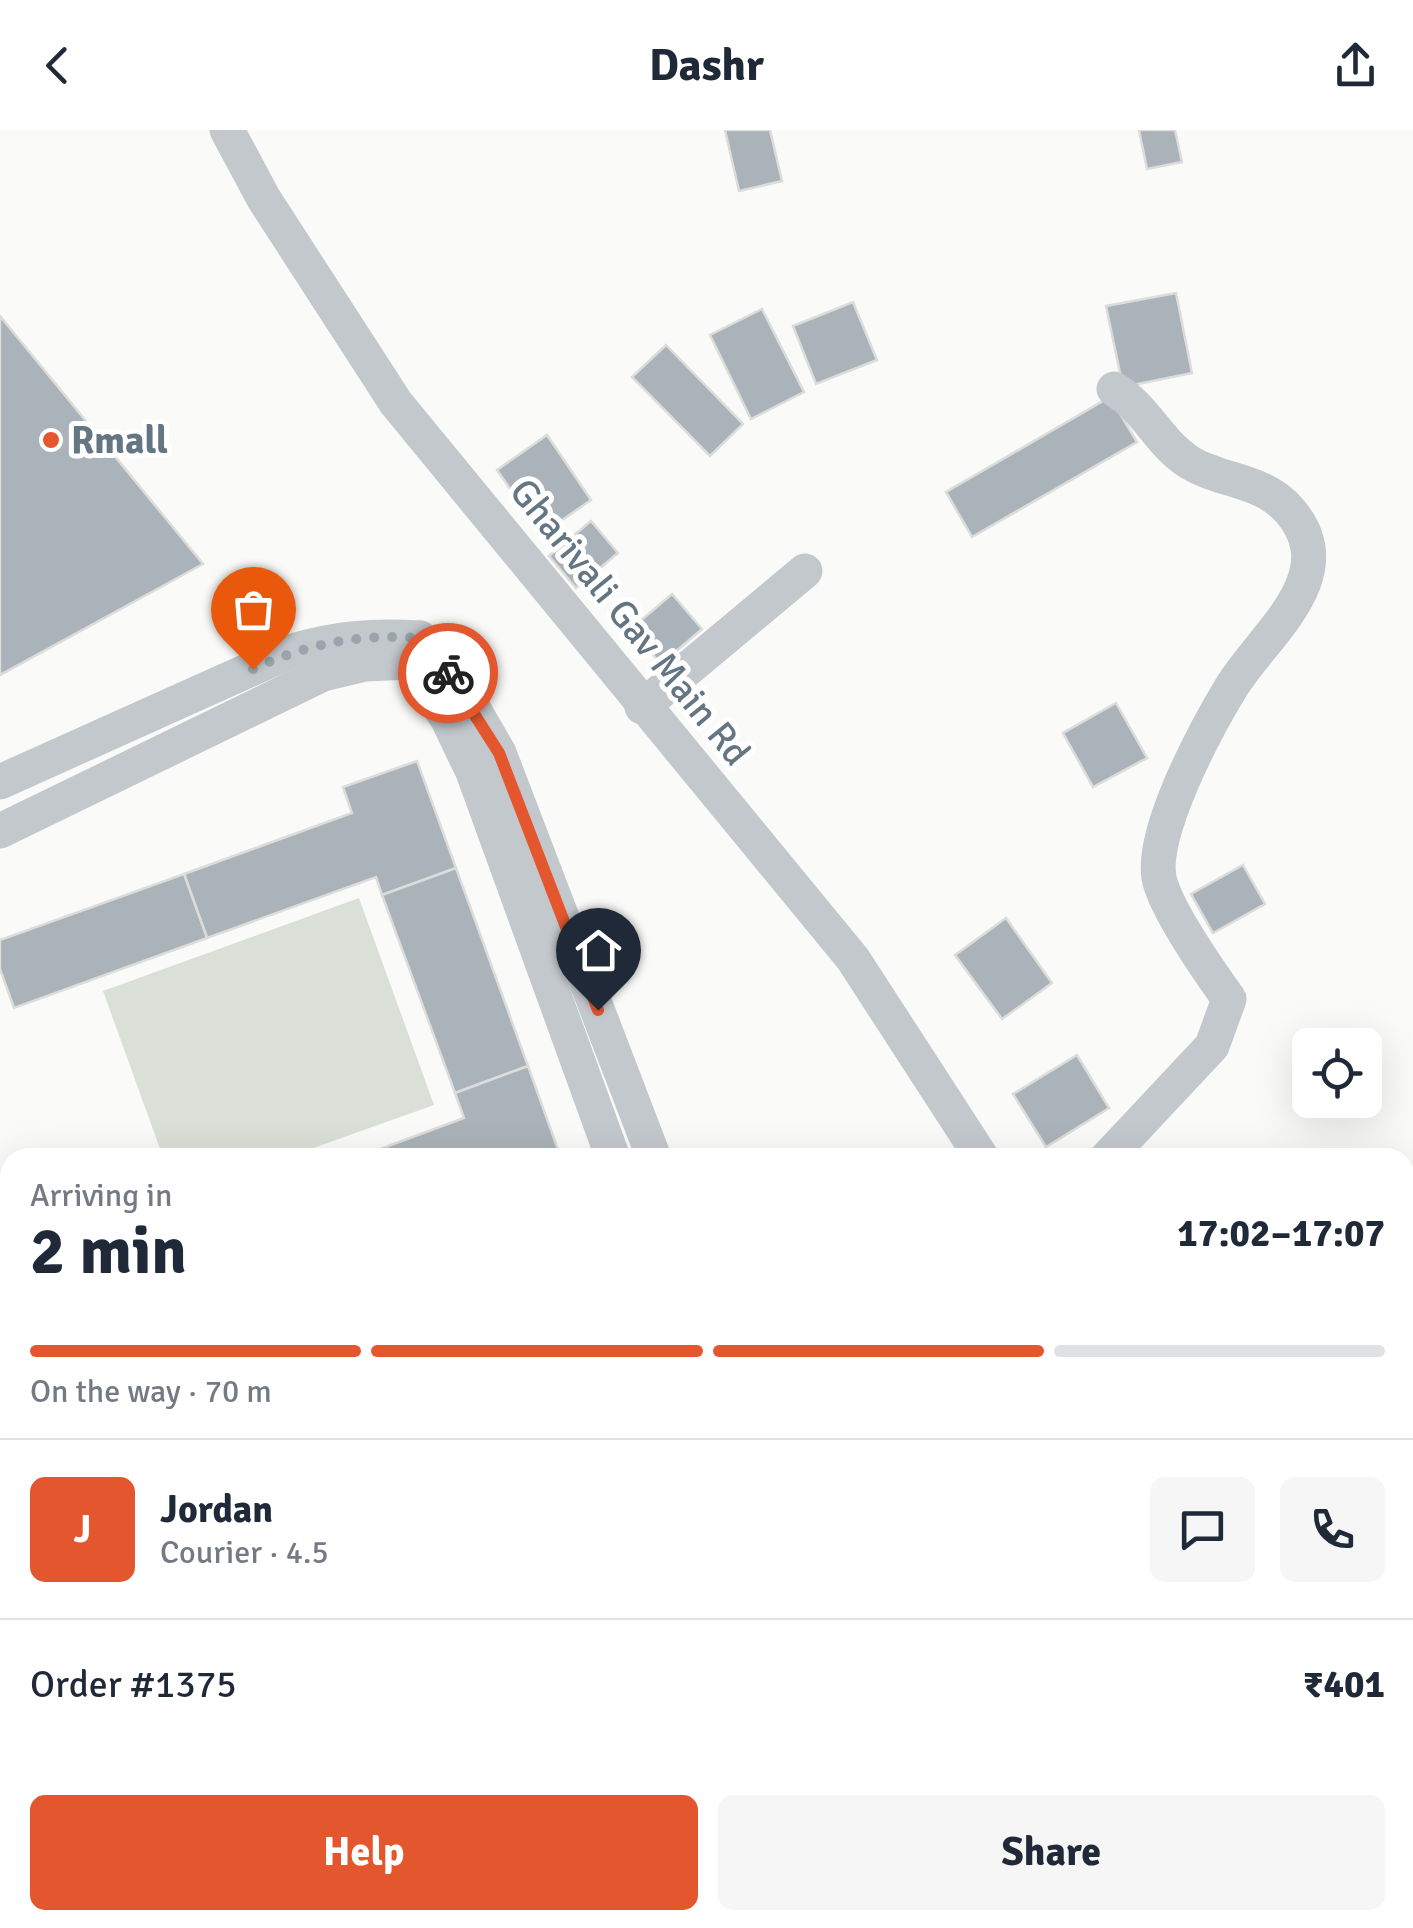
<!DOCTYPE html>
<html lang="en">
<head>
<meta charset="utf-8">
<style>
	:root { --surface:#fff; --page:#f6f6f7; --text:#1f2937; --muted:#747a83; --line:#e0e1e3; --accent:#e4572e }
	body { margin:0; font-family:Signika,sans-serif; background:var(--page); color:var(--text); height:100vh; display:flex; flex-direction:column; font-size:38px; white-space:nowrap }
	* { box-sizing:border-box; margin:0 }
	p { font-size:32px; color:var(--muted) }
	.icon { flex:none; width:55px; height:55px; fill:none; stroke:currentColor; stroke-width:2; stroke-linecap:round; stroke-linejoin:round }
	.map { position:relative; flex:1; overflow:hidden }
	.sheet { position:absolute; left:0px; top:1018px; width:1415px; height:782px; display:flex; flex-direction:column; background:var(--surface); border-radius:30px 30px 0 0; box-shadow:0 10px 40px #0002 }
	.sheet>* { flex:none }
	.controls { position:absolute; left:1292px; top:898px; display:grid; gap:20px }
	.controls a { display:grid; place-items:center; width:90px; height:90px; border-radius:15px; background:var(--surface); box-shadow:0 10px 40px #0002; font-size:50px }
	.pin { position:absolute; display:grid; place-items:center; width:85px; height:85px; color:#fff; margin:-102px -42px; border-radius:50% 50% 50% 0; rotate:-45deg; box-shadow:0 0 10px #0007 }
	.pin .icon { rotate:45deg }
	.courier { position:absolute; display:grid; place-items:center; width:100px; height:100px; margin:-50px; border:8px solid #e4572e; border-radius:50%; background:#fff; color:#222; box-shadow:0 2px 12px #0007 }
	.summary em { font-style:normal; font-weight:700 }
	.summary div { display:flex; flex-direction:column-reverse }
	.summary { display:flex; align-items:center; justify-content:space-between; height:170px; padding:0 30px }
	h1 { font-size:65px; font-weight:700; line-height:75px }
	.bar { display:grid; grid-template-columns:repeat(4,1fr); gap:15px 10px; align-content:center; height:120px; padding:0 30px }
	.bar i { height:12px; border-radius:8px; background:var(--line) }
	.bar .selected { background:var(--accent) }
	.bar p { grid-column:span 4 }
	.line { display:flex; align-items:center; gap:25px; padding:0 30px; border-top:2px solid var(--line) }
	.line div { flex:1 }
	.round { display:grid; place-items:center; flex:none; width:105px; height:105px; border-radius:15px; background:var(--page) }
	.button { display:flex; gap:20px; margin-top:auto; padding:20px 30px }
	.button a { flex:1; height:115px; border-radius:15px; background:var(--accent); color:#fff; font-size:40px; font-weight:700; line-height:115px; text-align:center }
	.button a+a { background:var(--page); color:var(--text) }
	header { display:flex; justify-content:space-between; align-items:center; height:130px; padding:0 30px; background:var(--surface); font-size:45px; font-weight:700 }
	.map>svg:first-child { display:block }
</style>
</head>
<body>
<header><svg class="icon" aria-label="back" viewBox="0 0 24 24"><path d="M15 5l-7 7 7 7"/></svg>Dashr<svg class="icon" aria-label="share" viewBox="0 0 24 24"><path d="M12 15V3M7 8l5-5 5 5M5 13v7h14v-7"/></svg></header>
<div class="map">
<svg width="1413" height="1798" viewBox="0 0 1413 1798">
	<rect width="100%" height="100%" fill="#fafaf8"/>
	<g fill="#dadfd7">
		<path d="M359,768L434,975L288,1027H163L103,861Z"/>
		<path d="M0,1073L10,1099V1790H279L282,1798H0Z"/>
		<path d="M721,1790L724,1798H472L470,1791Z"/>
	</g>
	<g fill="#aab3b9" stroke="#dcdcda" stroke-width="2.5">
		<path d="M725,0H770L782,51L739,61Z"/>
		<path d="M1139,0H1175L1182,32L1147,39Z"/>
		<path d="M1176,163L1192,243L1123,257L1106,176Z"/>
		<path d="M853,172L877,230L816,254L793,196Z"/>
		<path d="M762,179L804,262L751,289L710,205Z"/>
		<path d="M0,186L203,434L0,545Z"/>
		<path d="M666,215L743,294L710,326L632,247Z"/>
		<path d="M1110,267L1137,312L972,407L946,362Z"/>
		<path d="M547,305L591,370L542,404L497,340Z"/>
		<path d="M591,391L618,423L576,458L549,426Z"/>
		<path d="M672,464L702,499L661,534L631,499Z"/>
		<path d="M1116,573L1147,628L1093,657L1063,603Z"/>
		<path d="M417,631L456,738L382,765L376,747L207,808L184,744L352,683L343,657Z"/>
		<path d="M1243,735L1265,774L1213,803L1191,764Z"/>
		<path d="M456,738L528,936L455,963L382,765Z"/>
		<path d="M184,744L207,808L14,878L0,839V810Z"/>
		<path d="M1006,788L1052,853L1002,889L955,825Z"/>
		<path d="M1077,925L1109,978L1046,1017L1013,964Z"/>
		<path d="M528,936L561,1028H356L464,988L455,963Z"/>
		<path d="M0,1225L10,1245V1286L0,1290Z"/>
		<path d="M344,1790H425L426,1793L413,1798H347Z"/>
	</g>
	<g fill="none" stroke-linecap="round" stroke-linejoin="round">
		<g stroke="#c3c8cc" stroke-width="35">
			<path d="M227,0L264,69L396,273L853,829L982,1028"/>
			<path d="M420,508L465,564L499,623L654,1028"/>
			<path d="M410,532L447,588L473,642L613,1028"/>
			<path d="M642,577L805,441"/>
			<path d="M0,652L289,522C334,508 373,505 420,508"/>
			<path d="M0,701L323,544L365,534L410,532"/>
			<path d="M1107,1028L1212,916L1229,869C1209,841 1169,784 1160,752C1147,707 1207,597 1232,556C1264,504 1345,446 1290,381C1263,349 1221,352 1189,332C1158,312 1147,279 1114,259"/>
			<path d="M0,1167L10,1188"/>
			<path d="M1405,1494L1413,1501"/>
			<path d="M241,1790L245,1798"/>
			<path d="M889,1790L892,1798"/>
			<path d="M939,1790L941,1798"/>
		</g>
	</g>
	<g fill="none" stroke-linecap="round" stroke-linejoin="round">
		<path stroke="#99a4ac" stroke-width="10" stroke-dasharray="0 18" d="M253,539C310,513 358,504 420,508L448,543"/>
		<path stroke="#e4572e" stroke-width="12" d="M448,543L499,623L598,880"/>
	</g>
	<circle fill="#e4572e" stroke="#fff" stroke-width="4" cx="51" cy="310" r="10"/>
	<g text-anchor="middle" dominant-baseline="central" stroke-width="10" stroke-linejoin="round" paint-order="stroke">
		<g font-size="38" font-weight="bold" fill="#657683" stroke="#fff" text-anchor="start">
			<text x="71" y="310">Rmall</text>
		</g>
		<g font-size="38" fill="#657683" stroke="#fff">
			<text transform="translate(630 492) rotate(51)">Gharivali Gav Main Rd</text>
		</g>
	</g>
</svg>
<div class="controls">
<a><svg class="icon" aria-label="locate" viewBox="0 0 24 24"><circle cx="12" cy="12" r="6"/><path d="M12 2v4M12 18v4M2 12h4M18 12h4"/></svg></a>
</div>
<div class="pin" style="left:253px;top:539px;background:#ea580c"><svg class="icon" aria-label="bag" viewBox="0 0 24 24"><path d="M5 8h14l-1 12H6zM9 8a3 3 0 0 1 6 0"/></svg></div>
<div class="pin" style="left:598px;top:880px;background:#1f2937"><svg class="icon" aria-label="home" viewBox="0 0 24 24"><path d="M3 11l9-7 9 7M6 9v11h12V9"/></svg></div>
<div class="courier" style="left:448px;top:543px"><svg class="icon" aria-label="bike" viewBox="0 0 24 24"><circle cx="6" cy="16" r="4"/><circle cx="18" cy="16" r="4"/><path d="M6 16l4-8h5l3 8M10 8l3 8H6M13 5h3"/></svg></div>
<section class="sheet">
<div class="summary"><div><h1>2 min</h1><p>Arriving in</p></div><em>17:02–17:07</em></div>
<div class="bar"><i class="selected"></i><i class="selected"></i><i class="selected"></i><i></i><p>On the way · 70 m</p></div>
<div class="line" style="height:180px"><b class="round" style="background:var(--accent);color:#fff">J</b><div><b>Jordan</b><p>Courier · 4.5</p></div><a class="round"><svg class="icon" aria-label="chat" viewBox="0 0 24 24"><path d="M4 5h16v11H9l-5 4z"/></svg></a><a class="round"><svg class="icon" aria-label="phone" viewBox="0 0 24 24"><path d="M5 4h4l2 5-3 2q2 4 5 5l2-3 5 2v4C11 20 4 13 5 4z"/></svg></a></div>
<div class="line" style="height:130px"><div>Order #1375</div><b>₹401</b></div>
<div class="button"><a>Help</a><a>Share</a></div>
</section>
</div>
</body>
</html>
